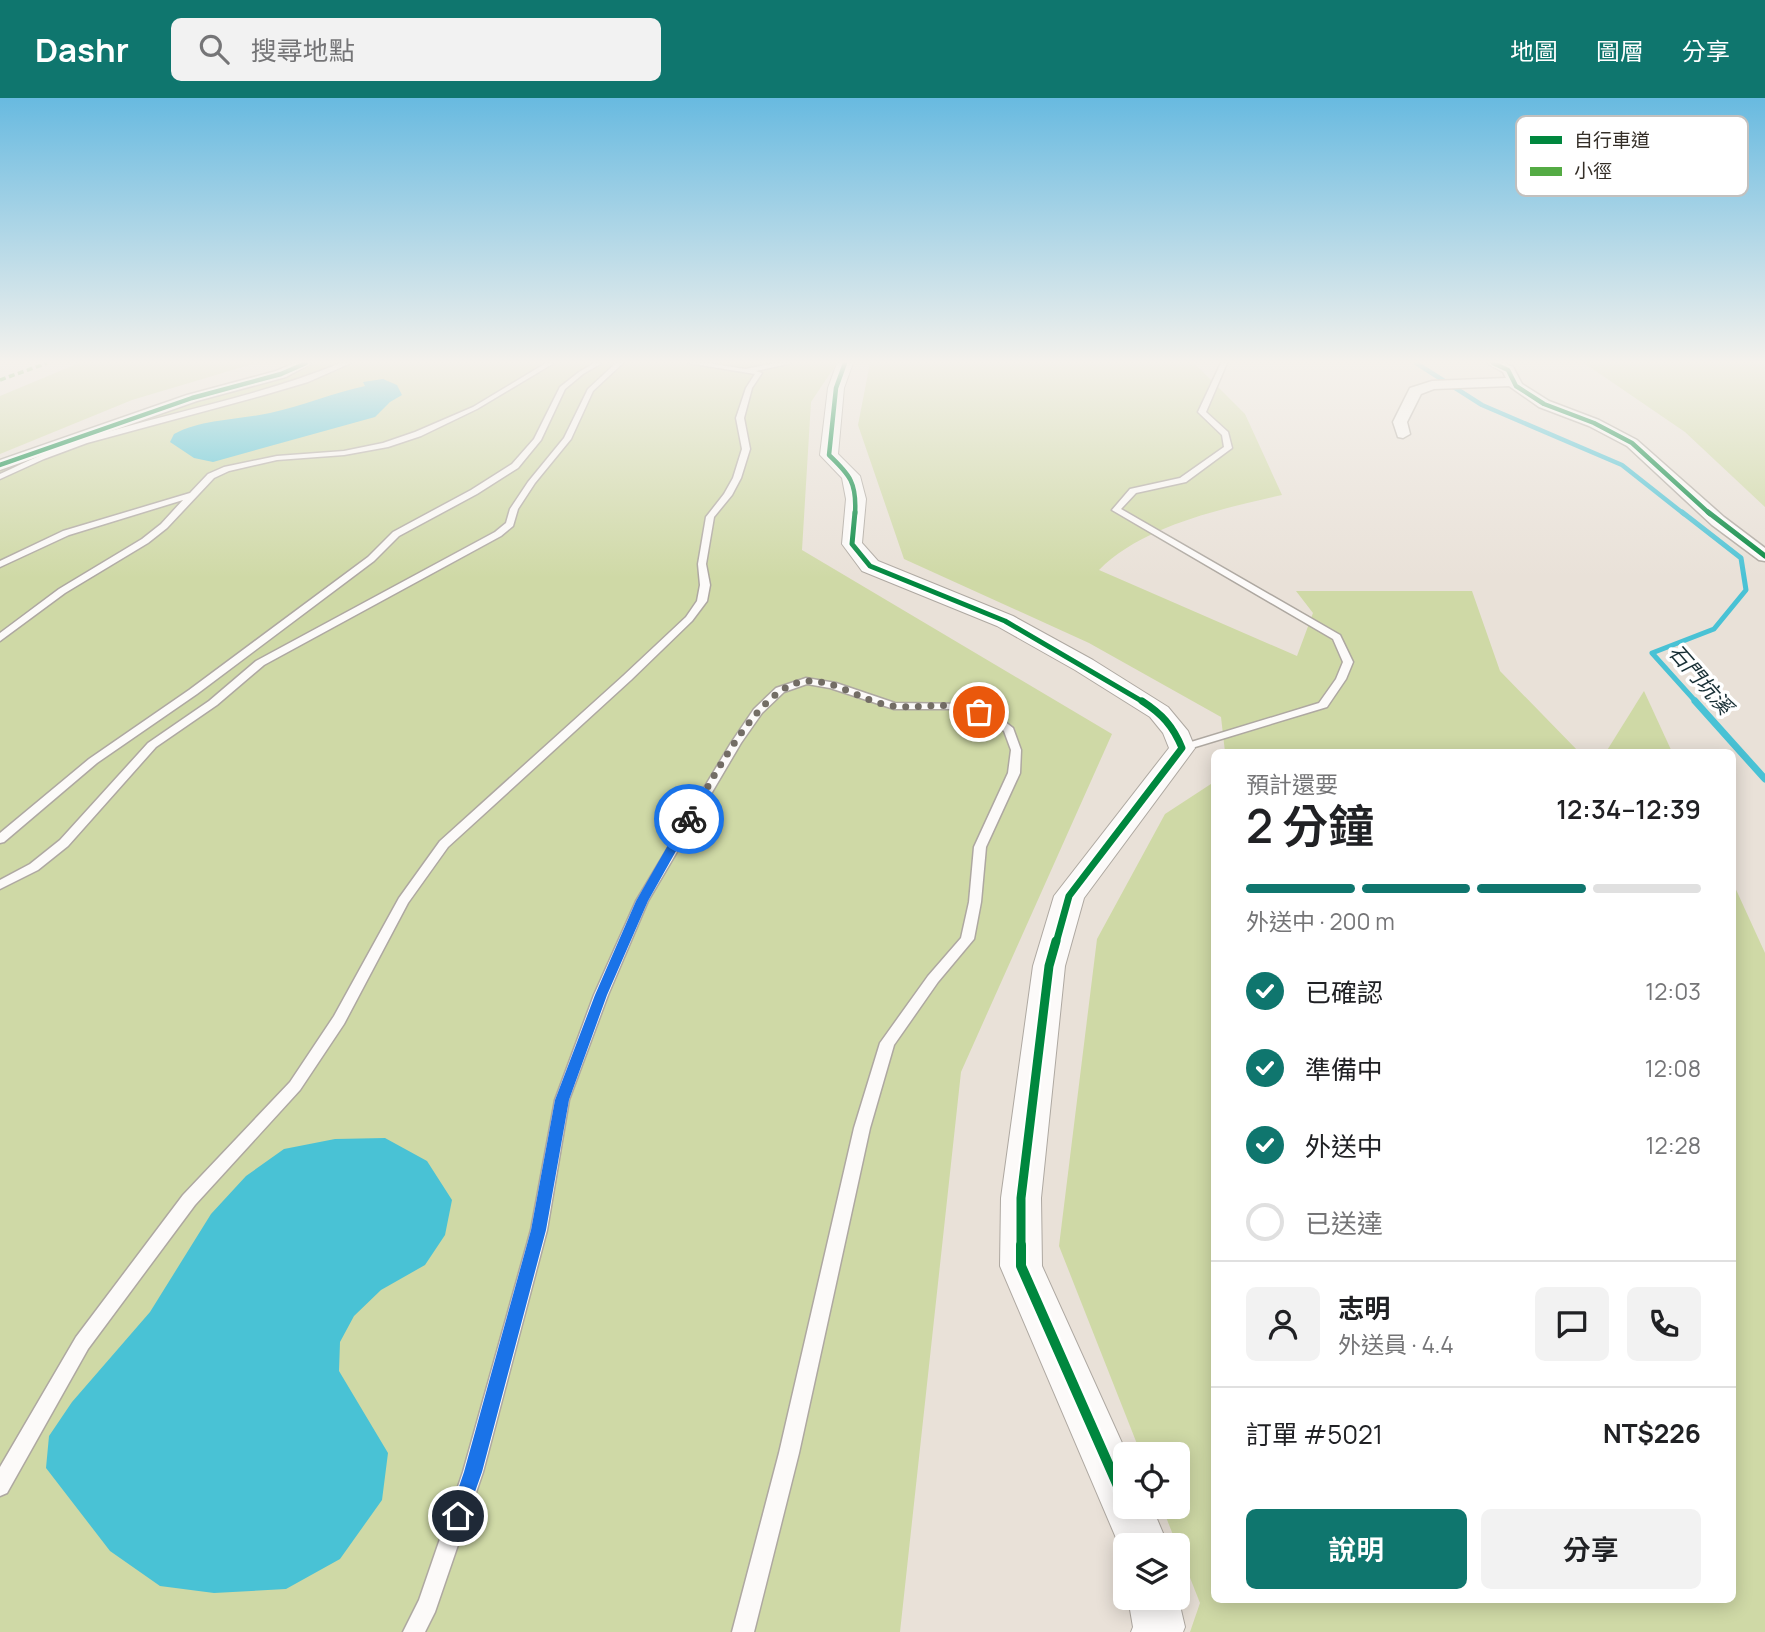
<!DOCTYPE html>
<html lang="zh-TW">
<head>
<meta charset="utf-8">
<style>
	:root { --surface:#fff; --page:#f2f2f2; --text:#202124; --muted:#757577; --line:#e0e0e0; --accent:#0f766e }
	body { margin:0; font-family:Manrope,"Noto Sans TC",sans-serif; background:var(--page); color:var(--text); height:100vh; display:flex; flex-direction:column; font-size:26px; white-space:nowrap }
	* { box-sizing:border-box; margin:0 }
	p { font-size:23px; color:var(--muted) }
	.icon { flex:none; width:38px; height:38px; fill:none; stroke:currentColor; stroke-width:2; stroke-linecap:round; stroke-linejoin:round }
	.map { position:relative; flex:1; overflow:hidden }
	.details { position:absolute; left:1211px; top:651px; width:525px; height:854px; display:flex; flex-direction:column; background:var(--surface); border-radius:10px; box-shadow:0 4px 18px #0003 }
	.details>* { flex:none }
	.controls { position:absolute; left:1113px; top:1344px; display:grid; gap:14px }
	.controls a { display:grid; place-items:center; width:77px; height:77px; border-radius:10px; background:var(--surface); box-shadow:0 4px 18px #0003; font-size:35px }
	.pin { position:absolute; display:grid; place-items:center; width:60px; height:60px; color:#fff; margin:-30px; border:4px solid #fff; border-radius:50%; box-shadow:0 2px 7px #0007 }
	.courier { position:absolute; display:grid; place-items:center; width:70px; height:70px; margin:-35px; border:5px solid #1a73e8; border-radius:50%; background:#fff; color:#222; box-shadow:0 2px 9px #0007 }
	.summary em { font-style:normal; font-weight:600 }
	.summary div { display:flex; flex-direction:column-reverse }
	.summary { display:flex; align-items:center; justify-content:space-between; height:119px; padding:0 35px }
	h1 { font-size:46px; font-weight:600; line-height:52px }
	.bar { display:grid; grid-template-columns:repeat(4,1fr); gap:10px 7px; align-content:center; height:84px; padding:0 35px }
	.bar i { height:9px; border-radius:5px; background:var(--line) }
	.bar .on { background:var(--accent) }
	.bar p { grid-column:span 4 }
	.line { display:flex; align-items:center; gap:18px; padding:0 35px; border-top:2px solid var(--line) }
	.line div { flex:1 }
	.round { display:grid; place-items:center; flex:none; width:74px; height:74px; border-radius:10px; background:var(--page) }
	ol { padding:0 35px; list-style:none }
	li { display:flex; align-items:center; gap:21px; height:77px }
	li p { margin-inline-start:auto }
	li .icon { padding:7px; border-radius:50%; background:var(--accent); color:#fff; stroke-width:4 }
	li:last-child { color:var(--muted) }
	li i { width:38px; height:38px; border:4px solid var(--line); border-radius:50% }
	.button { display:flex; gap:14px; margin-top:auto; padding:14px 35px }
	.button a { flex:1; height:80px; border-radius:10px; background:var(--accent); color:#fff; font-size:28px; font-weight:600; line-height:80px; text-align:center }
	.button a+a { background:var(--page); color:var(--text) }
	header { display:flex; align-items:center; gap:42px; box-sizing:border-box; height:98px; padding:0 35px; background:var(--accent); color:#fff }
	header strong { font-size:33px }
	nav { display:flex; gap:38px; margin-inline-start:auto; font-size:24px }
	.search { width:490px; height:63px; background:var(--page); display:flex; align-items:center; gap:18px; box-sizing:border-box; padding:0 24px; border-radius:10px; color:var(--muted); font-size:26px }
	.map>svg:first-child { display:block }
</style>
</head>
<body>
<header>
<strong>Dashr</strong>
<div class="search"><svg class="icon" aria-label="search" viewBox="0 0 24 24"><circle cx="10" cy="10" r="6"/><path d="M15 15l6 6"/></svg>搜尋地點</div>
<nav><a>地圖</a><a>圖層</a><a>分享</a></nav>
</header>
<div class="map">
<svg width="1765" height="1534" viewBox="0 0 1765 1534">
	<rect width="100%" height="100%" fill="#e9e1d8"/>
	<g fill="#cfd9a6">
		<path d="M79,265H256L132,302L0,356V298Z"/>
		<path d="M316,265H837L811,304L802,452L1112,636L961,974L900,1534H0V371L195,302L293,276Z"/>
		<path d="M870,265H1194L1245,316L1282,397C1221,411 1144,427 1099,472L1297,558L1313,515L1296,493H1472L1500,573L1579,654H1225L1221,619L1089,545L904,461L858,327Z"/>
		<path d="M1584,265H1765V409L1685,334Z"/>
		<path d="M1644,593L1672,654H1606Z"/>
		<path d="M1214,684V1502H1732L1733,785L1765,855V1534H1190L1200,1505L1162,1409H1178V1356H1141L1059,1148L1097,841L1165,716Z"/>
	</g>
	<g fill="#49c2d5">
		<path d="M383,281L397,287L402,297L390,304L375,319L213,364L194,360L170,344L174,336C203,321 238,322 270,315C303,308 332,295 365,288L363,284Z"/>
		<path d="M385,1040L427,1063L452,1102L445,1137L425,1167L381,1192L354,1218L340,1244L339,1273L388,1355L382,1402L340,1461L286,1491L214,1495L160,1488L110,1453L46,1370L49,1338L72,1304L150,1214L211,1116L246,1078L284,1051L335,1041Z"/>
	</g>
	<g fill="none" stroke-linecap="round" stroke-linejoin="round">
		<path stroke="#49c2d5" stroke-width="4.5" d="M1416,265L1482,307L1622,367L1684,416"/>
		<path stroke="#49c2d5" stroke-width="5" d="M1682,414L1741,460L1746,492L1714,531L1652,555L1697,605"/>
		<path stroke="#49c2d5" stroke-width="7" d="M1695,603L1765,681"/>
		<g stroke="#aea8a1" stroke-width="3">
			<g id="service">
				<path d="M341,265H351L308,284L264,297L87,345L44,361L0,381V376C28,363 55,350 84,341C170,314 258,299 341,265Z"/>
				<path d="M546,265H554L477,311L421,338L388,349L344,357L277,362L229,373L214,380L167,430L148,445L65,495L0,543V535L59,491L142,441L161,426L183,402L69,437L0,469V463L63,433L190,395L208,376L224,369L277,358L344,353L383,345L415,334L473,309Z"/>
				<path d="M594,265H602L583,276L565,291L541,342L518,370L477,396L399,438L374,463L197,596L97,665L4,744L0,745V735L89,661L189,592L368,459L393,434L471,392L512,366L534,341L560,289L579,274Z"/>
				<path d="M616,265H623L593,293L571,341L535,385L518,411L513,428L501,438L264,567L217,607L156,649L68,748L38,772L0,791V782L30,766L60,742L148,645L209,603L256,563L495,434L506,425L510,411L528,384L564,340L588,291Z"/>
				<path d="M688,265H707L745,271L775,265H791L756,273L762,275L752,290L744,320L750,351L741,380L732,397L714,419L706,466L710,487L707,503L692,523L631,582L448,749L408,805L344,926L300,992L195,1107L88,1251L7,1395L0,1398V1369L76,1239L183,1097L290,984L334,918L399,800L440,743L623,578L686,519L697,503L700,487L698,466L706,419L724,396L733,380L742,351L736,320L746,290L755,276Z"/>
				<path d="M1221,265H1227L1206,314L1228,334L1232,350L1186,384L1136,395L1121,411L1340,537L1353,564L1346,581L1327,609L1182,653L1178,652L1177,650L1178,648L1319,605L1336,581L1343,564L1333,541L1112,412L1130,391L1180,380L1224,349L1222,337L1198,314Z"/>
				<path d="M806,580L836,585L895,605L970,606L996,617L1013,630L1021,652L1020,675L986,749L981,804L974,841L938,884L894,947L870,1030L799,1355L754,1534H732L779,1355L854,1030L880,945L928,878L961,840L969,804L974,749L1008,675L1011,652L1004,633L988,621L964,611H894L830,590L807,586L784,594L762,615L741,645L648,803L608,897L569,1002L547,1132L483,1374L435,1514L425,1534H403L419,1502L463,1374L531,1132L555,1002L594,897L636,803L731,645L754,611L776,590Z"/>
			</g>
		</g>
		<g stroke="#aea8a1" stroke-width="3">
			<g id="minor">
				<path d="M294,265H312L286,279L197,303L0,372V362L187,297L276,273Z"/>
				<path d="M1487,265H1504L1513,269L1522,286L1549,303L1599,322L1637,342L1724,419L1765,450V463L1759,462L1712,427L1627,348L1589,328L1539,309L1509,288L1434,291L1421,296L1407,324L1410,336L1403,340L1398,339L1393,324L1410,290L1432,283L1506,280L1503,274Z"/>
			</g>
		</g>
		<g stroke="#aea8a1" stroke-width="2">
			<g id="tertiary">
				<path d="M837,265H853L844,290L838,356L860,378L866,401L862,445L878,463L1013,518L1093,562L1168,609L1188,633L1195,650L1084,800L1065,868L1041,1100L1042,1168L1127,1356L1125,1409H1152L1168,1447H1125V1461L1000,1168L1001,1100L1033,868L1054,798L1169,650L1163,635L1150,619L1075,572L997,528L862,473L842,446L846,401L842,380L820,357L828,290Z"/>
				<path d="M1178,1499L1185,1529L1183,1534H1131L1133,1529L1128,1500Z"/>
			</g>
		</g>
		<use href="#service" fill="#fcfaf9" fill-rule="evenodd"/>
		<use href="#minor" fill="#fcfaf9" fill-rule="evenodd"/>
		<use href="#tertiary" fill="#fcfaf9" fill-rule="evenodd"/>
		<path stroke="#54ab44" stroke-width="3.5" stroke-dasharray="6 3.5" stroke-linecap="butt" d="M0,282L47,265"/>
		<g stroke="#fff" stroke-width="7">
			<g id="cycleway-far4">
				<path d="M845,265L836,290L829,357C850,377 857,385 855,416"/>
				<path d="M1493,265L1508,272L1516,288L1544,306L1594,325L1632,345L1710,416"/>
				<path d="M0,367L192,300L281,276L306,265"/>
			</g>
		</g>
		<g stroke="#fff" stroke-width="9">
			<g id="cycleway-far3">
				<path d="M855,414L852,446L870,468L1005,523L1145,605"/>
				<path d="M1708,414L1765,458"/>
			</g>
		</g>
		<g stroke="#fff" stroke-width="11">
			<path id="cycleway-far2" d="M1056,845L1069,798L1182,650C1173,628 1162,616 1142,603"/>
		</g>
		<g stroke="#fff" stroke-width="13">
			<path id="cycleway-far1" d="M1021,1149V1100L1049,868L1056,843"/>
		</g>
		<g stroke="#fff" stroke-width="15">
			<path id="cycleway" d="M1021,1147V1168L1125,1404"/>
		</g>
		<use href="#cycleway-far4" stroke="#00873e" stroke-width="4.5"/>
		<use href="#cycleway-far3" stroke="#00873e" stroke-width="5"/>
		<use href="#cycleway-far2" stroke="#00873e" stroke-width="7"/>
		<use href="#cycleway-far1" stroke="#00873e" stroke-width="9"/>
		<use href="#cycleway" stroke="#00873e" stroke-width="10"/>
	</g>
	<linearGradient id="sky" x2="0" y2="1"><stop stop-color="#68bae0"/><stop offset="0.55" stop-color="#f5f2ed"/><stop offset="1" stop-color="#f5f2ed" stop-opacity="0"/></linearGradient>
	<rect width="1765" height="480" fill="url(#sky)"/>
	<path fill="#1a73e8" d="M689,718L694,721L648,803L607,897L569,1002L546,1132L482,1374L464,1425L458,1427L451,1425L449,1418L464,1374L531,1132L555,1002L595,897L636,803L683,721Z"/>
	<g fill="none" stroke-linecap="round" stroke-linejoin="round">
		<path stroke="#736d65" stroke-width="7" stroke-dasharray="0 12.6" d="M689,721C712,684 759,585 807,583C838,582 864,605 894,608C923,611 951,602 979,614"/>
	</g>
	<g text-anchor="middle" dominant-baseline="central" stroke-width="7" stroke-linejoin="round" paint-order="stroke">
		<g font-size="21" font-style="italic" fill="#172e34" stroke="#fff">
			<text transform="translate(1701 581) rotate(49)">石門坑溪</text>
		</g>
	</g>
	<rect x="1516" y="18" width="232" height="80" rx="10" fill="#fff" stroke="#c2c0be" stroke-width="2"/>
	<rect x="1530" y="38" width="32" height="8" fill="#00873e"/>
	<rect x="1530" y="69" width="32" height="9" fill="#54ab44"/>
	<g font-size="19" fill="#342e27">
		<text x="1574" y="49">自行車道</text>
		<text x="1574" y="80">小徑</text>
	</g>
</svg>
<div class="controls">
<a><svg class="icon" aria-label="locate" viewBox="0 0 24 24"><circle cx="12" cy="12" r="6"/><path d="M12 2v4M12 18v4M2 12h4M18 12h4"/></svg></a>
<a><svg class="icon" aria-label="layers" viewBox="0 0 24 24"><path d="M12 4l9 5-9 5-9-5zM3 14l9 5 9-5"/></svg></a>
</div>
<div class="pin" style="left:979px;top:614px;background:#ea580c"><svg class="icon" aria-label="bag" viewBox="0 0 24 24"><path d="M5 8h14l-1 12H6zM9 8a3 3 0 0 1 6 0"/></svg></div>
<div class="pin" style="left:458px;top:1418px;background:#1f2937"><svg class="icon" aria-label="home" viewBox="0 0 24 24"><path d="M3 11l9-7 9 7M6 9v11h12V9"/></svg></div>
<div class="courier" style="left:689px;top:721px"><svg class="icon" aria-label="bike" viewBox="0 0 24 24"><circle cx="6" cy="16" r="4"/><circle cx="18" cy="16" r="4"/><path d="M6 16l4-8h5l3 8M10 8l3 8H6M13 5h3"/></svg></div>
<section class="details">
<div class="summary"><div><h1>2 分鐘</h1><p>預計還要</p></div><em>12:34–12:39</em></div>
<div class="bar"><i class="on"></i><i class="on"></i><i class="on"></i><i></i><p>外送中 · 200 m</p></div>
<ol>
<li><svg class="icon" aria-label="check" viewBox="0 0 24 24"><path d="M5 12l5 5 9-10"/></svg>已確認<p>12:03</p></li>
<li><svg class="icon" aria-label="check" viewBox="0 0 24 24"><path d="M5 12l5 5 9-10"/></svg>準備中<p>12:08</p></li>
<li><svg class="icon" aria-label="check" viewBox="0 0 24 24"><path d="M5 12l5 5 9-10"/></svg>外送中<p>12:28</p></li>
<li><i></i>已送達</li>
</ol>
<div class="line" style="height:126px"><a class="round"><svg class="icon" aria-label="person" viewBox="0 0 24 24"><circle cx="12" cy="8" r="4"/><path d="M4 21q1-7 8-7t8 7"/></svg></a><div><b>志明</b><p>外送員 · 4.4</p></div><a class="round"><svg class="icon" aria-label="chat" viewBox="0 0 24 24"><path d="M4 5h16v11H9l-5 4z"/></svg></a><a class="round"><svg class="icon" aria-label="phone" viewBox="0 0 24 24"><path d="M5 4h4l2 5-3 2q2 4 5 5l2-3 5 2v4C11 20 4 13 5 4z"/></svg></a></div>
<div class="line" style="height:91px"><div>訂單 #5021</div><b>NT$226</b></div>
<div class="button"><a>說明</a><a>分享</a></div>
</section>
</div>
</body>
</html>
